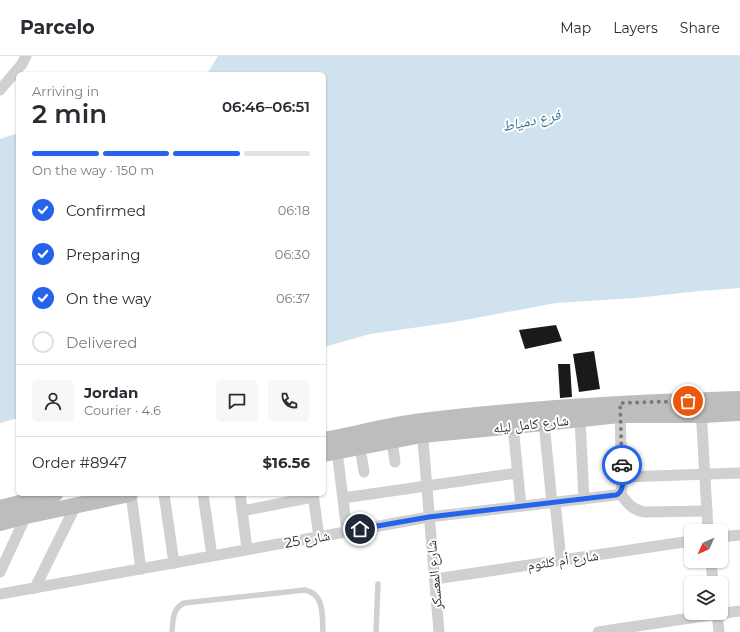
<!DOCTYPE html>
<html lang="en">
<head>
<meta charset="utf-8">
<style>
	:root { --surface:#fff; --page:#f7f7f7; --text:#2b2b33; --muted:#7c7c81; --line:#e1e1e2; --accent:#2563eb }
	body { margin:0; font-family:Montserrat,"Noto Naskh Arabic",sans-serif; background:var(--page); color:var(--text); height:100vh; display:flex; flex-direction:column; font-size:15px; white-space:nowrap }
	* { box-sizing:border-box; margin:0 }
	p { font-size:13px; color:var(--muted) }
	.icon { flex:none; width:22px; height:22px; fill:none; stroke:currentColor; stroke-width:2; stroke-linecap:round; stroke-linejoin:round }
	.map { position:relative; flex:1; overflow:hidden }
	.sheet { position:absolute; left:16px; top:16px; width:310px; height:424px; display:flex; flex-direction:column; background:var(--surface); border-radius:6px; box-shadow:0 1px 3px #0004 }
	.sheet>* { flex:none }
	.needle { width:26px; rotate:225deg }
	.tools { position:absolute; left:684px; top:468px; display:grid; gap:8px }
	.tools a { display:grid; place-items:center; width:44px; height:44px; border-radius:6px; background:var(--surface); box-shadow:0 1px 3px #0004; font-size:20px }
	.pin { position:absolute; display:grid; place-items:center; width:34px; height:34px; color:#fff; margin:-17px; border:2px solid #fff; border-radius:50%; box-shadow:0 1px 4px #0007 }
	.courier { position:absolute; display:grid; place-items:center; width:40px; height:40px; margin:-20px; border:3px solid #2563eb; border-radius:50%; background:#fff; color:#222; box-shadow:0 1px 5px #0007 }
	.overview em { font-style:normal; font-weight:600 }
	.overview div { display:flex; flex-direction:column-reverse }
	.overview { display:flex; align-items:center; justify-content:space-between; height:68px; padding:0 16px }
	h1 { font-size:26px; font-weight:600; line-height:30px }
	.bar { display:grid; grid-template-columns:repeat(4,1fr); gap:6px 4px; align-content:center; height:48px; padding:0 16px }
	.bar i { height:5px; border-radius:3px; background:var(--line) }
	.bar .on { background:var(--accent) }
	.bar p { grid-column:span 4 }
	.line { display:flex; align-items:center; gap:10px; padding:0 16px; border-top:1px solid var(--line) }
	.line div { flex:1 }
	.round { display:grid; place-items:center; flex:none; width:42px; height:42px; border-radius:6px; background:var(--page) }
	ol { padding:0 16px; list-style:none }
	li { display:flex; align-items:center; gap:12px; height:44px }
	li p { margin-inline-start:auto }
	li .icon { padding:4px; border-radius:50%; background:var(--accent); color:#fff; stroke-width:4 }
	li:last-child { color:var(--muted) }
	li i { width:22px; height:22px; border:2px solid var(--line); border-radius:50% }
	header { display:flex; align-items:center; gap:24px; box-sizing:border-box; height:56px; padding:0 20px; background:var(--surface); border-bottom:1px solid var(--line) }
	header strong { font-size:19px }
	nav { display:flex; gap:22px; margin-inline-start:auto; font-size:14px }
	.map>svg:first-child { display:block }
</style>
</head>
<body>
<header>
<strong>Parcelo</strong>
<nav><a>Map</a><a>Layers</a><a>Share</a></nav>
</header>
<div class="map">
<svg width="740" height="576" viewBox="0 0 740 576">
	<rect width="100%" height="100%" fill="#fff"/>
	<g fill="#cfe2ee">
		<path d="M218,0H740V232L700,235L635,242L556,247L454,266L370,278L324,291V18H207Z"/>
		<path d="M18,77V362L0,367V83Z"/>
	</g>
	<g fill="#1a1a1a">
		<path d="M556,269L562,285L525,293L519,274Z"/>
		<path d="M594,295L600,333L579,336L573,298Z"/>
		<path d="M558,308H570L572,341L560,342Z"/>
	</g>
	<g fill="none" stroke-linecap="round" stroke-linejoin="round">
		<g stroke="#d0d0d0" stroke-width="5.5">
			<path d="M172,576C173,565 172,553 184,547L305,534C325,538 322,560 323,576"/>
			<path d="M376,576L378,528"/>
		</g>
		<g stroke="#d0d0d0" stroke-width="11">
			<path d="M0,34L22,8L26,0"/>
			<path d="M701,352L708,475"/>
			<path d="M580,363L584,443"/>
			<path d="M544,367L552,447"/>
			<path d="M513,370L521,450"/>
			<path d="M422,372L439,576"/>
			<path d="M392,385L395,406"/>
			<path d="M360,391L364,416"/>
			<path d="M337,395L347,476"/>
			<path d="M622,421L740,417"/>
			<path d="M620,437C627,447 632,454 645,456L707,455"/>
			<path d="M131,438L141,513"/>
			<path d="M164,438L174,507"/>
			<path d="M203,438L212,500"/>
			<path d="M240,438L247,493"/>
			<path d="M313,438L319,481"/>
			<path d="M343,442L517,417"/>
			<path d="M555,446L561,504"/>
			<path d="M242,455L313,441"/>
			<path d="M721,481L740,479"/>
			<path d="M711,505L713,527"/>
			<path d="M0,516L26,460"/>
			<path d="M435,523L691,485"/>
			<path d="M35,532L76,449"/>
			<path d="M0,538L429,461L616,439L620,437L622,432L620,353"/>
			<path d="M717,557L719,576"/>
			<path d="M598,576L717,558L740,555"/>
		</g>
		<g stroke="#bdbdbd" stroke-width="16">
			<path d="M324,384C357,378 389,369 422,365C528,352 634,346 740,343"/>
			<path d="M324,398L422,379L544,367L620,359H702L740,357"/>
			<path d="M0,452L55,438"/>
			<path d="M0,467L26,460L130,438"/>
		</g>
	</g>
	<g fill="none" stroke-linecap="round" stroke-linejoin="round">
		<path stroke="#7a7a7a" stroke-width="4" stroke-dasharray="0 7.2" d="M622,409L620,347L688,345"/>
		<path stroke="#2563eb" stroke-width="5" d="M360,473L429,461L616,439C626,435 622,419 622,409"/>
	</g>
	<g text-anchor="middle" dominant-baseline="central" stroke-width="4" stroke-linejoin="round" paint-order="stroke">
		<g font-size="14" fill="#333" stroke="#fff">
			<text transform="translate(531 368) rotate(-6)">شارع كامل ليله</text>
			<text transform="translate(307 483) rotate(-10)">شارع 25</text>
			<text transform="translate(563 504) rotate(-8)">شارع أم كلثوم</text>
			<text transform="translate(434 519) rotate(-95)">شارع المعسكر</text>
		</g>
		<g font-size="15" font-style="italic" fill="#3f7597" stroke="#fff">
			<text transform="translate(531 64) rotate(-12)">فرع دمياط</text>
		</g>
	</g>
</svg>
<div class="tools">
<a><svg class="needle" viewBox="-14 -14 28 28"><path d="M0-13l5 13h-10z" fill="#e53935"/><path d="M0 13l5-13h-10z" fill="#7c7c81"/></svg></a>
<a><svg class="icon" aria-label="layers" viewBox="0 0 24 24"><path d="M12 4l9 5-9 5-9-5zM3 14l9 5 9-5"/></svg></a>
</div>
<div class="pin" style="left:688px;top:345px;background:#ea580c"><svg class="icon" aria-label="bag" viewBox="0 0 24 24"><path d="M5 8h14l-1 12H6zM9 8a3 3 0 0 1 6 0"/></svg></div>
<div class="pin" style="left:360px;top:473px;background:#1f2937"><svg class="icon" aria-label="home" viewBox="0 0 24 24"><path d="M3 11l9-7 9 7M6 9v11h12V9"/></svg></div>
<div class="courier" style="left:622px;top:409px"><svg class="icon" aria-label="car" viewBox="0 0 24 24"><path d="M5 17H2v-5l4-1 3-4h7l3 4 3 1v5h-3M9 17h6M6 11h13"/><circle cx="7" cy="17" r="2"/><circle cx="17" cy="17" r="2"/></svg></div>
<section class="sheet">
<div class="overview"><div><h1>2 min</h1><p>Arriving in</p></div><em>06:46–06:51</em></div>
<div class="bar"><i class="on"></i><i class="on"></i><i class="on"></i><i></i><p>On the way · 150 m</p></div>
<ol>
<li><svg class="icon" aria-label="check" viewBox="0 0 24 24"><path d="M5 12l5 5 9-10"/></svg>Confirmed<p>06:18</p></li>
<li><svg class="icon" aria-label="check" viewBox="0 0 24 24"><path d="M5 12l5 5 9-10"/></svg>Preparing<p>06:30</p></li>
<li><svg class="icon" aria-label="check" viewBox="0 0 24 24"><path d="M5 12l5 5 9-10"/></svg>On the way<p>06:37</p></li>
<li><i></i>Delivered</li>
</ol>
<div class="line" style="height:72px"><a class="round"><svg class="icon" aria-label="person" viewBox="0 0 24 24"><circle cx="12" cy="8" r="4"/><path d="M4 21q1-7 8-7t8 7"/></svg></a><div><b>Jordan</b><p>Courier · 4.6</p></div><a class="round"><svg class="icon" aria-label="chat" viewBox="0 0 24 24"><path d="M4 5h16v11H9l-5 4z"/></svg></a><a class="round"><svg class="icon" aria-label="phone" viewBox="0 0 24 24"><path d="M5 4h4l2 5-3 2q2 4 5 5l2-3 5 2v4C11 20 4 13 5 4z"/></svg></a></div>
<div class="line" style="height:52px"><div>Order #8947</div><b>$16.56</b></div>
</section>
</div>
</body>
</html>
